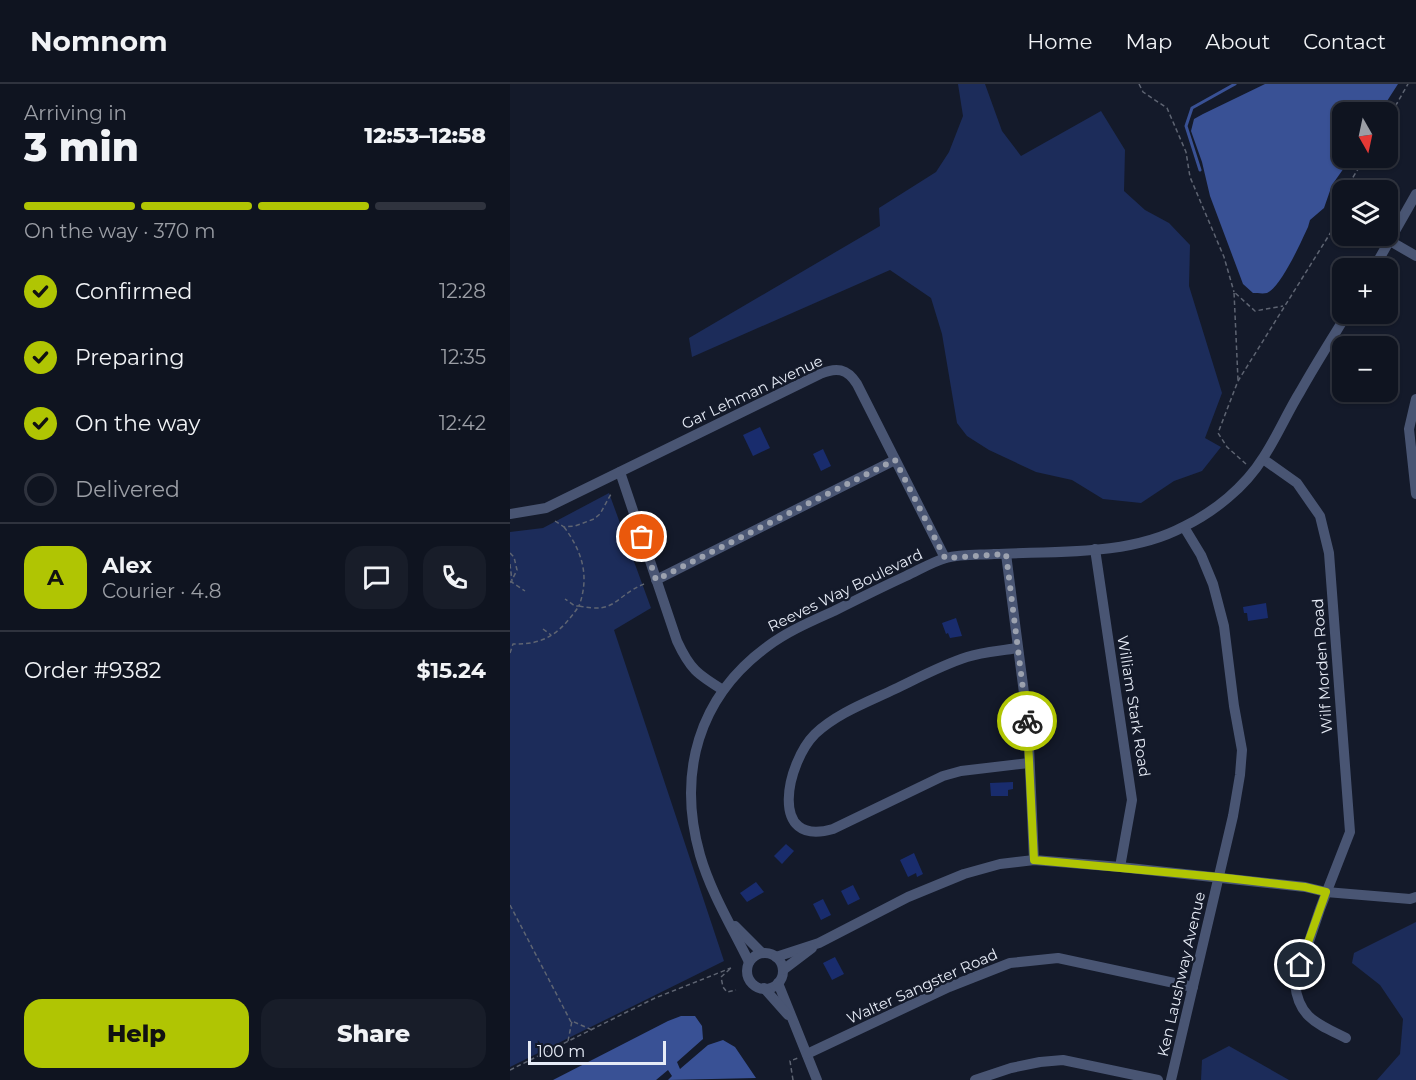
<!DOCTYPE html>
<html lang="en">
<head>
<meta charset="utf-8">
<style>
	:root { --surface:#0f1420; --page:#181d29; --text:#f1f3f6; --muted:#9b9ea5; --line:#2f333e; --accent:#b0c503 }
	body { margin:0; font-family:Montserrat,sans-serif; background:var(--page); color:var(--text); height:100vh; display:flex; flex-direction:column; font-size:22px; white-space:nowrap }
	* { box-sizing:border-box; margin:0 }
	p { font-size:20px; color:var(--muted) }
	.icon { flex:none; width:33px; height:33px; fill:none; stroke:currentColor; stroke-width:2; stroke-linecap:round; stroke-linejoin:round }
	.map { position:relative; flex:1; overflow:hidden }
	.drawer { display:flex; flex-direction:column; background:var(--surface); width:510px }
	.drawer>* { flex:none }
	.needle { width:39px; rotate:171deg }
	.fabs { position:absolute; left:822px; top:18px; display:grid; gap:12px }
	.fabs a { display:grid; place-items:center; width:66px; height:66px; border-radius:12px; background:var(--surface); box-shadow:0 2px 4px #0004,0 0 0 2px var(--line); font-size:30px }
	.scale { position:absolute; left:18px; bottom:15px; width:138px; box-sizing:border-box; padding-left:6px; border:3px solid #e6ebf6; border-top:0; font-size:16px; line-height:21px; white-space:nowrap; color:#e6ebf6; -webkit-text-stroke:4px #141a2a; paint-order:stroke }
	.pin { position:absolute; display:grid; place-items:center; width:51px; height:51px; color:#fff; margin:-26px; border:3px solid #fff; border-radius:50%; box-shadow:0 2px 6px #0007 }
	.courier { position:absolute; display:grid; place-items:center; width:60px; height:60px; margin:-30px; border:4px solid #b0c503; border-radius:50%; background:#fff; color:#222; box-shadow:0 2px 8px #0007 }
	.head em { font-style:normal; font-weight:800 }
	.head div { display:flex; flex-direction:column-reverse }
	.head { display:flex; align-items:center; justify-content:space-between; height:102px; padding:0 24px }
	h1 { font-size:39px; font-weight:800; line-height:45px }
	.bar { display:grid; grid-template-columns:repeat(4,1fr); gap:9px 6px; align-content:center; height:72px; padding:0 24px }
	.bar i { height:8px; border-radius:4px; background:var(--line) }
	.bar .selected { background:var(--accent) }
	.bar p { grid-column:span 4 }
	.line { display:flex; align-items:center; gap:15px; padding:0 24px; border-top:2px solid var(--line) }
	.line div { flex:1 }
	.round { display:grid; place-items:center; flex:none; width:63px; height:63px; border-radius:18px; background:var(--page) }
	ol { padding:0 24px; list-style:none }
	li { display:flex; align-items:center; gap:18px; height:66px }
	li p { margin-inline-start:auto }
	li .icon { padding:6px; border-radius:50%; background:var(--accent); color:#111; stroke-width:4 }
	li:last-child { color:var(--muted) }
	li i { width:33px; height:33px; border:3px solid var(--line); border-radius:50% }
	.primary-button { display:flex; gap:12px; margin-top:auto; padding:12px 24px }
	.primary-button a { flex:1; height:69px; border-radius:18px; background:var(--accent); color:#111; font-size:24px; font-weight:800; line-height:69px; text-align:center }
	.primary-button a+a { background:var(--page); color:var(--text) }
	header { display:flex; align-items:center; gap:36px; box-sizing:border-box; height:84px; padding:0 30px; background:var(--surface); border-bottom:2px solid var(--line) }
	header strong { font-size:28px }
	nav { display:flex; gap:33px; margin-inline-start:auto; font-size:21px }
	main { display:flex; flex:1; min-height:0 }
	.map>svg:first-child { display:block }
</style>
</head>
<body>
<header>
<strong>Nomnom</strong>
<nav><a>Home</a><a>Map</a><a>About</a><a>Contact</a></nav>
</header>
<main>
<section class="drawer">
<div class="head"><div><h1>3 min</h1><p>Arriving in</p></div><em>12:53–12:58</em></div>
<div class="bar"><i class="selected"></i><i class="selected"></i><i class="selected"></i><i></i><p>On the way · 370 m</p></div>
<ol>
<li><svg class="icon" aria-label="check" viewBox="0 0 24 24"><path d="M5 12l5 5 9-10"/></svg>Confirmed<p>12:28</p></li>
<li><svg class="icon" aria-label="check" viewBox="0 0 24 24"><path d="M5 12l5 5 9-10"/></svg>Preparing<p>12:35</p></li>
<li><svg class="icon" aria-label="check" viewBox="0 0 24 24"><path d="M5 12l5 5 9-10"/></svg>On the way<p>12:42</p></li>
<li><i></i>Delivered</li>
</ol>
<div class="line" style="height:108px"><b class="round" style="background:var(--accent);color:#111">A</b><div><b>Alex</b><p>Courier · 4.8</p></div><a class="round"><svg class="icon" aria-label="chat" viewBox="0 0 24 24"><path d="M4 5h16v11H9l-5 4z"/></svg></a><a class="round"><svg class="icon" aria-label="phone" viewBox="0 0 24 24"><path d="M5 4h4l2 5-3 2q2 4 5 5l2-3 5 2v4C11 20 4 13 5 4z"/></svg></a></div>
<div class="line" style="height:78px"><div>Order #9382</div><b>$15.24</b></div>
<div class="primary-button"><a>Help</a><a>Share</a></div>
</section>
<div class="map">
<svg width="906" height="996" viewBox="0 0 906 996">
	<rect width="100%" height="100%" fill="#141a2a"/>
	<g fill="#1c2c5a">
		<path d="M448,0H475L492,47L511,72L591,27L615,66L614,107L635,126L659,139L680,161L679,202L712,309L695,354L711,363L692,387L664,397L631,419L593,415L562,396L526,388L479,366L457,352L447,339L432,250L421,214L380,186L182,273L179,254L370,142L369,124L426,88L439,68L453,32Z"/>
		<path d="M99,409L141,524L104,546L214,877L0,983V448L33,444Z"/>
		<path d="M906,838V996H867L890,970L893,935L870,901L842,879L844,869Z"/>
		<path d="M719,962L779,996H691L692,976Z"/>
	</g>
	<g fill="#395195">
		<path d="M755,0H888L870,28H832V74H841L822,101L814,124L800,136L798,143C791,158 771,203 757,209C753,210 747,209 743,209L733,200L700,112L692,78L681,47L684,35L693,30Z"/>
		<path d="M171,932H185L192,942L193,955L167,978L170,985L198,961L213,956L225,963L246,994L158,996L162,992L158,986L146,996H43L158,937Z"/>
	</g>
	<g fill="none" stroke-linecap="round" stroke-linejoin="round">
		<path stroke="#395195" stroke-width="3" d="M690,86L676,42L682,24L725,0"/>
	</g>
	<g fill="#192c6d">
		<path d="M250,343L260,364L243,372L233,351Z"/>
		<path d="M313,365L321,382L311,387L303,370Z"/>
		<path d="M756,519L758,534L738,537L737,529H734L733,523Z"/>
		<path d="M446,534L452,552L440,554L438,549L436,550L432,539Z"/>
		<path d="M503,698V705L498,706V712H481L480,699Z"/>
		<path d="M276,760L284,767L272,780L264,772Z"/>
		<path d="M404,769L413,790L407,793L406,789L398,793L390,776Z"/>
		<path d="M246,798L254,808L237,818L230,809Z"/>
		<path d="M343,801L350,815L338,821L331,807Z"/>
		<path d="M313,815L321,831L311,836L303,820Z"/>
		<path d="M325,873L334,890L322,896L313,879Z"/>
	</g>
	<g fill="none" stroke-linecap="round" stroke-linejoin="round">
		<g stroke="#5e6472" stroke-width="1.5" stroke-dasharray="4.5 3" stroke-linecap="butt">
			<path d="M629,0L633,8L657,24L676,68L680,93L714,173L724,208"/>
			<path d="M878,35L898,0"/>
			<path d="M835,106L855,74"/>
			<path d="M728,296L724,208L745,227L773,222"/>
			<path d="M736,380L717,363L708,349L728,297L826,140L832,116"/>
			<path d="M45,437L54,443L65,442L84,435L90,430L101,410"/>
			<path d="M54,443C72,467 80,492 69,522H65L55,515"/>
			<path d="M0,469L4,473L7,486L2,496"/>
			<path d="M0,480L2,497L0,499"/>
			<path d="M0,497L15,507"/>
			<path d="M33,545L41,551"/>
			<path d="M0,569L3,560C36,561 51,548 69,522C107,530 103,513 134,500"/>
			<path d="M0,821L61,938"/>
			<path d="M220,885L211,893L213,903L217,908L226,906"/>
			<path d="M58,957L62,937L82,946"/>
			<path d="M0,986L145,914L221,884"/>
			<path d="M283,996L280,977L288,974"/>
		</g>
		<g stroke="#495573" stroke-width="10">
			<path d="M880,157L906,172"/>
			<path d="M864,184L906,110"/>
			<path d="M906,315L899,345L906,410"/>
			<path d="M753,375L787,399L810,432L819,469L840,748L810,825L785,899C788,934 808,940 836,954"/>
			<path d="M110,388L167,557C180,585 187,590 213,606"/>
			<path d="M0,430L36,424L310,290C326,283 337,284 347,300L435,474"/>
			<path d="M585,465L622,716L610,783"/>
			<path d="M496,470L518,640L524,776"/>
			<path d="M146,496L385,376"/>
			<path d="M507,564C490,567 473,568 457,573C432,581 408,594 385,605C358,618 327,629 305,650C277,678 257,764 323,745L433,692L451,687L519,679"/>
			<path d="M225,842L252,869"/>
			<circle cx="255" cy="887" r="18"/>
			<path d="M266,873L309,859L398,813L454,790L490,780L524,776L610,783L795,803L816,808L900,815L906,813"/>
			<path d="M239,878C222,843 201,809 190,771C167,689 188,613 258,562C278,547 302,537 324,527C348,515 372,503 396,492C409,486 422,478 436,474C451,470 468,471 484,470C544,467 619,472 673,443C704,428 735,403 753,374C767,353 777,329 790,308C805,281 821,256 837,230"/>
			<path d="M273,886L302,864"/>
			<path d="M268,899L307,996"/>
			<path d="M254,904L278,931"/>
			<path d="M297,970L439,903L500,879L548,874L683,903"/>
			<path d="M465,996L501,984L530,978L553,976L648,996"/>
			<path d="M661,996L723,732L730,691L732,666L724,622L714,542L703,500L691,471L674,443"/>
		</g>
	</g>
	<g fill="none" stroke-linecap="round" stroke-linejoin="round">
		<path stroke="#9ca2af" stroke-width="6" stroke-dasharray="0 10.8" d="M132,453L146,496L385,376L435,474L496,470L517,637"/>
		<path stroke="#b0c503" stroke-width="8" d="M517,637L524,776L708,793L795,803L816,808L790,881"/>
	</g>
	<g text-anchor="middle" dominant-baseline="central" stroke-width="5" stroke-linejoin="round" paint-order="stroke">
		<g font-size="15" fill="#e6ebf6" stroke="#141a2a">
			<text transform="translate(242 308) rotate(-25)">Gar Lehman Avenue</text>
			<text transform="translate(335 506) rotate(-26)">Reeves Way Boulevard</text>
			<text transform="translate(812 582) rotate(-94)">Wilf Morden Road</text>
			<text transform="translate(624 622) rotate(81)">William Stark Road</text>
			<text transform="translate(671 890) rotate(-77)">Ken Laushway Avenue</text>
			<text transform="translate(412 902) rotate(-24)">Walter Sangster Road</text>
		</g>
	</g>
</svg>
<div class="fabs">
<a><svg class="needle" viewBox="-14 -14 28 28"><path d="M0-13l5 13h-10z" fill="#e53935"/><path d="M0 13l5-13h-10z" fill="#9b9ea5"/></svg></a>
<a><svg class="icon" aria-label="layers" viewBox="0 0 24 24"><path d="M12 4l9 5-9 5-9-5zM3 14l9 5 9-5"/></svg></a>
<a>+</a>
<a>−</a>
</div>
<div class="scale">100 m</div>
<div class="pin" style="left:132px;top:453px;background:#ea580c"><svg class="icon" aria-label="bag" viewBox="0 0 24 24"><path d="M5 8h14l-1 12H6zM9 8a3 3 0 0 1 6 0"/></svg></div>
<div class="pin" style="left:790px;top:881px;background:#1f2937"><svg class="icon" aria-label="home" viewBox="0 0 24 24"><path d="M3 11l9-7 9 7M6 9v11h12V9"/></svg></div>
<div class="courier" style="left:517px;top:637px"><svg class="icon" aria-label="bike" viewBox="0 0 24 24"><circle cx="6" cy="16" r="4"/><circle cx="18" cy="16" r="4"/><path d="M6 16l4-8h5l3 8M10 8l3 8H6M13 5h3"/></svg></div>
</div>
</main>
</body>
</html>
